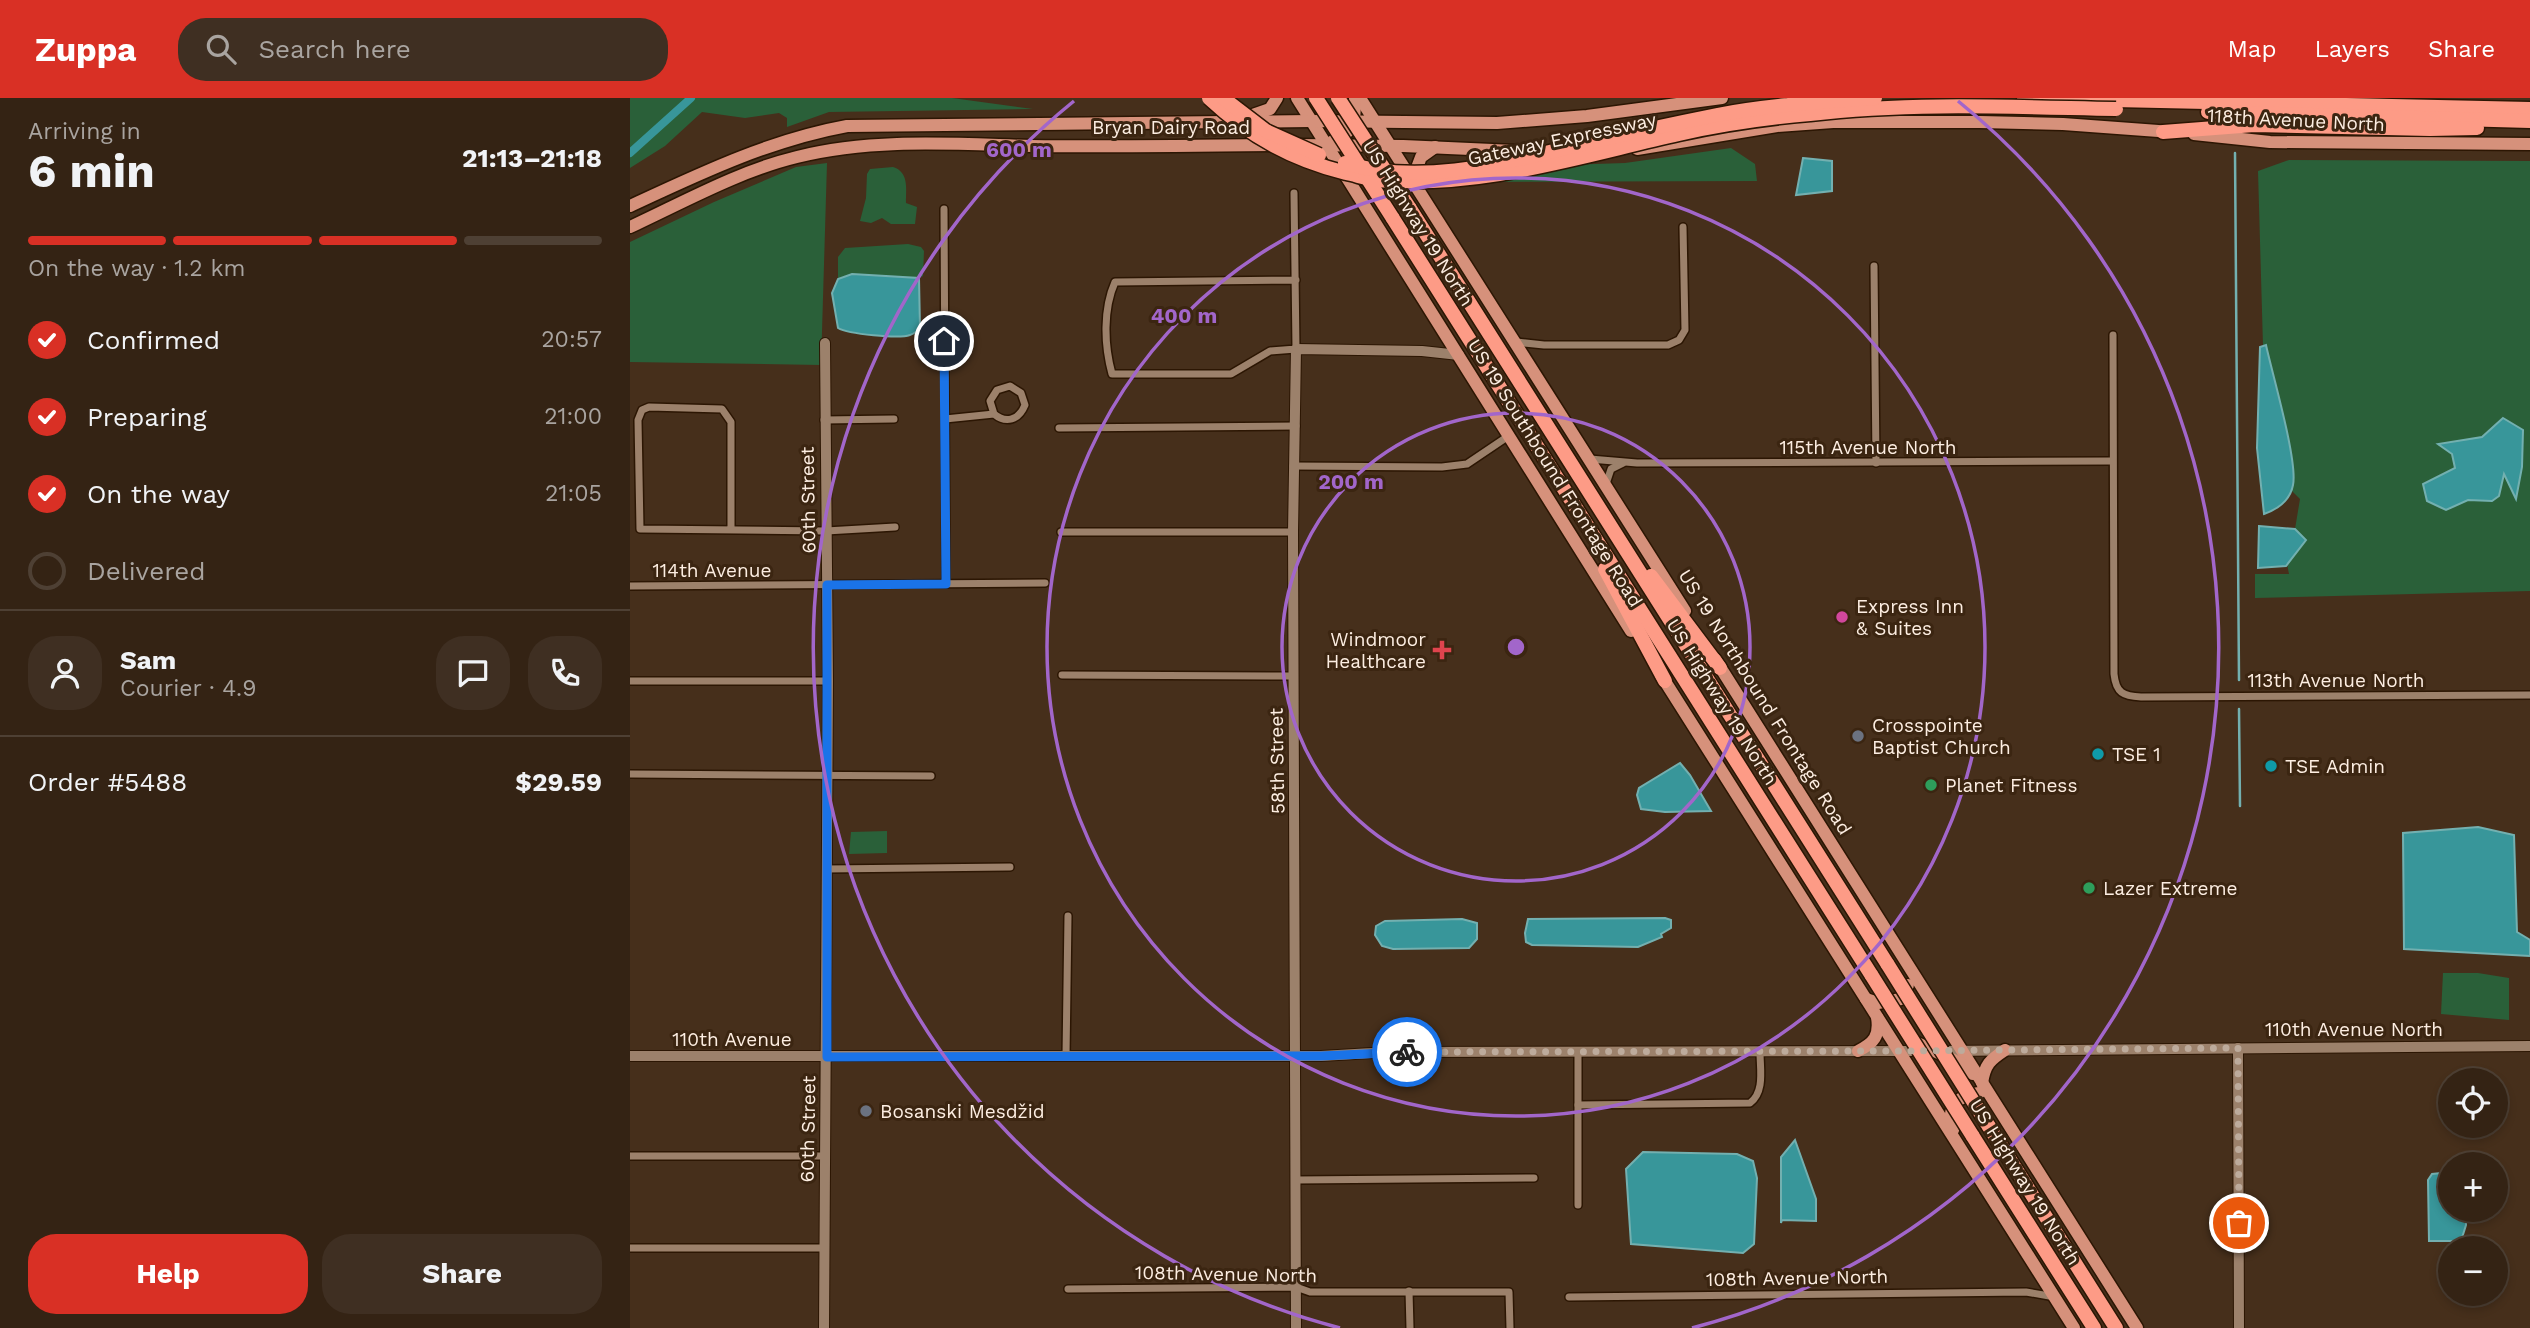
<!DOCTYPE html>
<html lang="en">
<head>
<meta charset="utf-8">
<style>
	:root { --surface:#342314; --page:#3f2f22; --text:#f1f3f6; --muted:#a9a4a0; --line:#4e4034; --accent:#d93025 }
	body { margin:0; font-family:"Work Sans",sans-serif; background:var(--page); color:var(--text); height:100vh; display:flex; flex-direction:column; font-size:26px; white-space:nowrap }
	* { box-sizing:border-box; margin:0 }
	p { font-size:23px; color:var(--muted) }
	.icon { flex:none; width:38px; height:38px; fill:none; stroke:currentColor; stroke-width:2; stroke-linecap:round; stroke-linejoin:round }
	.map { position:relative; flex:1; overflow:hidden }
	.drawer { display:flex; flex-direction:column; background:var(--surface); width:630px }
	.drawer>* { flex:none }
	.tools { position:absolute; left:1808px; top:970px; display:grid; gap:14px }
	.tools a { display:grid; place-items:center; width:70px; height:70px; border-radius:50%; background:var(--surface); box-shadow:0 4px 10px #0003,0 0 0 2px var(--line); font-size:35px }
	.pin { position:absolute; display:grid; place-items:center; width:60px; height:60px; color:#fff; margin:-30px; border:4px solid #fff; border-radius:50%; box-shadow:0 2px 7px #0007 }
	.courier { position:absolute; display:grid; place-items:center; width:70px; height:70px; margin:-35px; border:5px solid #1a73e8; border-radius:50%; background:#fff; color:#222; box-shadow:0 2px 9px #0007 }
	.headline em { font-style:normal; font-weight:700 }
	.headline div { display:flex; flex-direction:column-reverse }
	.headline { display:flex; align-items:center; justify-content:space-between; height:119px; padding:0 28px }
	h1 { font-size:46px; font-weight:700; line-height:52px }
	.bar { display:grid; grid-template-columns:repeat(4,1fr); gap:10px 7px; align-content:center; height:84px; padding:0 28px }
	.bar i { height:9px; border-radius:5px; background:var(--line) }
	.bar .active { background:var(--accent) }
	.bar p { grid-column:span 4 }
	.line { display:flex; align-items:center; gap:18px; padding:0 28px; border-top:2px solid var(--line) }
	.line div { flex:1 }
	.round { display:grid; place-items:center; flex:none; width:74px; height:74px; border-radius:28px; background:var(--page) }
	ol { padding:0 28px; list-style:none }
	li { display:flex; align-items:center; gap:21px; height:77px }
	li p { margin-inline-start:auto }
	li .icon { padding:7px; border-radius:50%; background:var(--accent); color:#fff; stroke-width:4 }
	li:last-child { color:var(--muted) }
	li i { width:38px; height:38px; border:4px solid var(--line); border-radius:50% }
	.cta { display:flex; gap:14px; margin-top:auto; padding:14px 28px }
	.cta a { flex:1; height:80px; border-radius:28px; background:var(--accent); color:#fff; font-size:28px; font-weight:700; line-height:80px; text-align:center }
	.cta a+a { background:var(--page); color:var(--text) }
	header { display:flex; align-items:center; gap:42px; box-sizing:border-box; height:98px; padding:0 35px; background:var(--accent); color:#fff }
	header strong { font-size:33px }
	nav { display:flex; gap:38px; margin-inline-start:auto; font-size:24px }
	.search { width:490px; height:63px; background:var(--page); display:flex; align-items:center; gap:18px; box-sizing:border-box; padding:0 24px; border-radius:28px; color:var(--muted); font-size:26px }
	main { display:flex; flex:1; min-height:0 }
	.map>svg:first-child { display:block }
</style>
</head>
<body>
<header>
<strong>Zuppa</strong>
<div class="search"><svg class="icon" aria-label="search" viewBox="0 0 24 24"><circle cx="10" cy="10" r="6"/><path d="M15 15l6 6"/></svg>Search here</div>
<nav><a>Map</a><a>Layers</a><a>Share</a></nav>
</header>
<main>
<section class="drawer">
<div class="headline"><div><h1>6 min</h1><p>Arriving in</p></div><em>21:13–21:18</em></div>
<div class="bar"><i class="active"></i><i class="active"></i><i class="active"></i><i></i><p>On the way · 1.2 km</p></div>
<ol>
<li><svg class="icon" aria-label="check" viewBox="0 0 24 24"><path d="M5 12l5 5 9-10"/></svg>Confirmed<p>20:57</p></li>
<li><svg class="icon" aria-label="check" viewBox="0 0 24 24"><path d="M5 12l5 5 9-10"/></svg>Preparing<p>21:00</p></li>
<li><svg class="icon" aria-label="check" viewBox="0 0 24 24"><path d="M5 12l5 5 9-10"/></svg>On the way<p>21:05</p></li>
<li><i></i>Delivered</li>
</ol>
<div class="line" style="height:126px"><a class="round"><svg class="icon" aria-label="person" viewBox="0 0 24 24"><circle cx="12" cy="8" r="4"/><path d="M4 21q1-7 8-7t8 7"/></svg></a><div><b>Sam</b><p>Courier · 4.9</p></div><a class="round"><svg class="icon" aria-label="chat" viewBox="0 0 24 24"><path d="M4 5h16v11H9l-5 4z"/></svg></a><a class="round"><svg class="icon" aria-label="phone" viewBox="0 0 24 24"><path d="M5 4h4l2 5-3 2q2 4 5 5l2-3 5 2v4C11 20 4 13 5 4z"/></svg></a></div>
<div class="line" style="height:91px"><div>Order #5488</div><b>$29.59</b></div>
<div class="cta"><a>Help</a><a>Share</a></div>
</section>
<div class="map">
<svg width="1900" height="1230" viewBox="0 0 1900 1230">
	<rect width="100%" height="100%" fill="#462f1b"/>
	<g fill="#2a6039" fill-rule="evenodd">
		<path d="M0,0H322L403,11L199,14L157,29V20L149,15L115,20L72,14L35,48L0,70Z"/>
		<path d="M1101,50L1125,66L1127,83L819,84L905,68L995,65Z"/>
		<path d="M1659,62L1900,63V493L1625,500V476H1659L1657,466L1676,442L1665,431L1670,401L1661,392C1670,369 1642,275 1636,248H1633L1628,73ZM1873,320L1886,400L1874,375L1862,403L1838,402L1816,412L1793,386L1826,371L1822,356L1809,347L1853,339Z"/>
		<path d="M197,65L191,267L0,264V144L84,104L166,69Z"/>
		<path d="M263,69C279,74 276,90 276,105L287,109L285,126H261L252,120L241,125L230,123L236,100L237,76L240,71Z"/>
		<path d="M278,146L291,149L294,153L293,178L289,180L222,176L208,181V159L215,150Z"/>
		<path d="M257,733V755L219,756L221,734Z"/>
		<path d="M1813,875H1848L1879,880V922L1811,916Z"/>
	</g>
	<g fill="#38969a" stroke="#73b0b0" stroke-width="2">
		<path d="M1173,60L1202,63V93L1166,97Z"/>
		<path d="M222,176L289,180L290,231C287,233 284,236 280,237C269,241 218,236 208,230L202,195L208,181Z"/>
		<path d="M1636,247C1642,275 1668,363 1663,387C1660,403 1648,411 1634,416L1627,350L1630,249Z"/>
		<path d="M1873,320L1893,332L1892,369L1886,401L1874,376L1869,398L1862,403L1838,402L1816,412L1797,403L1793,386L1825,370L1822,356L1808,346L1852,339Z"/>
		<path d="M1629,428L1665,431L1676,442L1656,468L1628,470Z"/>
		<path d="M1050,665L1060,677L1081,713L1035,714L1011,711L1007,697L1009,690Z"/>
		<path d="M1848,729L1884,737L1887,834L1900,842V858L1774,851L1773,735Z"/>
		<path d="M1035,820L1041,822V830L1031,836L1032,839L1008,849L902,847L896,844L895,835L898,821Z"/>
		<path d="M832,821L847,825V841L839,850L763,851L752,848L745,837L746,828L755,823Z"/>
		<path d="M1165,1042L1186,1101V1123L1152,1122L1151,1125V1059Z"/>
		<path d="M1013,1054L1107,1056L1123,1063L1127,1080L1124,1146L1113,1155L1001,1146L996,1071Z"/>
		<path d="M1820,1074V1111H1836V1127L1831,1143H1799L1798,1082L1802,1076Z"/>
	</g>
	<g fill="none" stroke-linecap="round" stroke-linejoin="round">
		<g stroke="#73b0b0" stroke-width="2.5">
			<path d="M1605,55L1609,582"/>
			<path d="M1609,611L1610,708"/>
		</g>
		<path stroke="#38969a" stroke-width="8" d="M0,55L61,0"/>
		<g stroke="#2c1603" stroke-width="10">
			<g id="minor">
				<path d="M664,95L666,251L640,253L601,276H482C474,247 473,211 485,184L666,182"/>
				<path d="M314,111L316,486"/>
				<path d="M1244,168L1246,365"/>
				<path d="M1483,237L1484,576C1486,595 1493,598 1511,599L1900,597"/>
				<path d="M886,244L914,247H1038L1049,242L1055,232L1053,129"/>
				<path d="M315,321L364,316C376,326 389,322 395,307L391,295L380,288L367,292L360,303L364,316"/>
				<path d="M194,322L264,321"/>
				<path d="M429,330L666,328"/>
				<path d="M960,361L1007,365L1482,363"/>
				<path d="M663,368L812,369L837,366L880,337"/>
				<path d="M976,386L981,371L993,365"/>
				<path d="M101,431V324L92,311L19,309L12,312L8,322L10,431L196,433L265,429"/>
				<path d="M431,434H663"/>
				<path d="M0,488L415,485"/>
				<path d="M432,577L663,578"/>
				<path d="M0,583H198"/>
				<path d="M0,676L301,678"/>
				<path d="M196,771L380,769"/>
				<path d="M948,954V1107"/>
				<path d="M436,958L438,818"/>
				<path d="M948,1007L1120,1005C1135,994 1130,971 1130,954"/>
				<path d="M0,1058H195"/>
				<path d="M666,1082L904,1080"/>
				<path d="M0,1150H194"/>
				<path d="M438,1191L666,1189L680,1194H879L880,1230"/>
				<path d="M779,1193L780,1230"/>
				<path d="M939,1199L1396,1194L1425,1199"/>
			</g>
		</g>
		<g stroke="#2c1603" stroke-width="12">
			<g id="tertiary">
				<path d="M1608,950L1609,1230"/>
				<path d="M1309,953L1900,948"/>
				<path d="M0,958H691L759,954L1294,953"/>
				<path d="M194,1230L198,583L195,245"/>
				<path d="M666,1230L663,434L666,251L792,253L829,257"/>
			</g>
		</g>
		<g stroke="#2c1603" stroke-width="15">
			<g id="primary">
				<path d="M667,0L1001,533"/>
				<path d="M730,0L1055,513"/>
				<path d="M617,19L640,11L647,0"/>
				<path d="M1564,36L1640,44L1900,46"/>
				<path d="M703,43C727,32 724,25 725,0"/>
				<path d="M667,47L773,48L905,54"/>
				<path d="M1007,51L1147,28L1203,24H1350L1433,26L1542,34"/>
				<path d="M782,83L791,59L805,49"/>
				<path d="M0,108C71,75 140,42 217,28L681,23L867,25L957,18L1092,0"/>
				<path d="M0,129C54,104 109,73 167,59C243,40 323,46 401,48C482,49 564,48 646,47"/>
				<path d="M1085,561L1507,1230"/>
				<path d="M1031,577L1444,1230"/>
				<path d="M1236,901L1248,905L1271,901L1278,887"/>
				<path d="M1283,943L1332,966L1343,976"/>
				<path d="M1228,953C1244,945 1250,938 1247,919"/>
				<path d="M1352,985C1355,966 1360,962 1375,952"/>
				<path d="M1323,1032C1316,1009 1326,998 1349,995"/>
			</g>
		</g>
		<g stroke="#2c1603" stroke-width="17">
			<g id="motorway">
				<path d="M1394,0L1900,11"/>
				<path d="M1578,14L1900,23"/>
				<path d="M1533,34L1624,27L1800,31L1847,30"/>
				<path d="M779,109L1258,867"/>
				<path d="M762,119L1242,878"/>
				<path d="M975,471L1035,583"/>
				<path d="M1021,478L1090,570"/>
				<path d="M1358,1027L1486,1230"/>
				<path d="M1342,1037L1464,1230"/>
			</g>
		</g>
		<use href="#minor" stroke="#9c816b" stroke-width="7"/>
		<use href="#tertiary" stroke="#9c816b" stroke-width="10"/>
		<use href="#primary" stroke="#d6917b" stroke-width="12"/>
		<use href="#motorway" stroke="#fd9b86" stroke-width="14"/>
		<g stroke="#2c1603" stroke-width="17" stroke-linecap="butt">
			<g id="motorway-bridge">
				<path d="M579,0C621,39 661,61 716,75C726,77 737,81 747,82C850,91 950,58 1049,36C1092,26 1136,20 1180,16C1282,4 1384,9 1486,11"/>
				<path d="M593,0L636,33L689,57"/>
				<path d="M686,0L762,119"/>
				<path d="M708,0L779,109"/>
				<path d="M715,65C790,89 878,64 952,46C996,36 1042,26 1087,17C1139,7 1193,4 1245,0"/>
				<path d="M1258,867L1358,1027"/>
				<path d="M1242,878L1342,1037"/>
			</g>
		</g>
		<use href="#motorway-bridge" stroke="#fd9b86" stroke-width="14"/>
	</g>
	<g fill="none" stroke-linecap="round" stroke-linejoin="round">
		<path stroke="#bdab9c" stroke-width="7" stroke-dasharray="0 12.6" d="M777,954L1270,953L1608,950L1609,1125"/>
		<path stroke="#1a73e8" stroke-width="9" d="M314,243L316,486L197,487V959L691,958L777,954"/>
	</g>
	<g fill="none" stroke="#a266ca" stroke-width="3.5">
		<circle cx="886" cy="549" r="234"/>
		<circle cx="886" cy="549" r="469"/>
		<path d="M710 1230A703 703 0 0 1 444 3M1328 3A703 703 0 0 1 1062 1230"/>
	</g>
	<circle fill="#d1479c" stroke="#3b2511" stroke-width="2.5" cx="1212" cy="519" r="7"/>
	<path fill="#e0444e" stroke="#3b2511" stroke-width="2.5" d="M808.5 541.5h7v7h7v7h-7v7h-7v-7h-7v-7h7z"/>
	<g fill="#6b7280" stroke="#3b2511" stroke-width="2.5">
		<circle cx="1228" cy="638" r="7"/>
		<circle cx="236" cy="1013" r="7"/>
	</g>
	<g fill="#0f9aa8" stroke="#3b2511" stroke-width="2.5">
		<circle cx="1468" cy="656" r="7"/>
		<circle cx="1641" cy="668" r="7"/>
	</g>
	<g fill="#2e9e5b" stroke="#3b2511" stroke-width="2.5">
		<circle cx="1301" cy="687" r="7"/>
		<circle cx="1459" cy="790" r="7"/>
	</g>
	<g text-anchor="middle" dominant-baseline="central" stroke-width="6" stroke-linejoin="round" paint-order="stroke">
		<g font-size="19" fill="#fdeee2" stroke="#3b2511">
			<text transform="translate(1666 22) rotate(3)">118th Avenue North</text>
			<text x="541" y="29">Bryan Dairy Road</text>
			<text transform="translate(932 41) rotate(-12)">Gateway Expressway</text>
			<text transform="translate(788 125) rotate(58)">US Highway 19 North</text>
			<text x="1238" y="349">115th Avenue North</text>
			<text transform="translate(925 375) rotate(58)">US 19 Southbound Frontage Road</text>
			<text transform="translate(178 402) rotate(-91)">60th Street</text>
			<text x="82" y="472">114th Avenue</text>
			<text x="1706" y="582">113th Avenue North</text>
			<text transform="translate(1092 604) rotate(58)">US Highway 19 North</text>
			<text transform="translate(1135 604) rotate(58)">US 19 Northbound Frontage Road</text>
			<text transform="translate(647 663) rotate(-91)">58th Street</text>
			<text x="1724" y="931">110th Avenue North</text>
			<text x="102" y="941">110th Avenue</text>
			<text transform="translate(178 1031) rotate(-89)">60th Street</text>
			<text transform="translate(1395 1084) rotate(58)">US Highway 19 North</text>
			<text transform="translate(596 1176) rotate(1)">108th Avenue North</text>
			<text transform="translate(1167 1180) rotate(-1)">108th Avenue North</text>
		</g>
		<g font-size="19" fill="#fdeee2" stroke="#3b2511" text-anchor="start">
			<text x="1226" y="508">Express Inn<tspan x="1226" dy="22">&amp; Suites</tspan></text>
			<text x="796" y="541" text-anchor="end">Windmoor<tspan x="796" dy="22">Healthcare</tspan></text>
			<text x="1242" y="627">Crosspointe<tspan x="1242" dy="22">Baptist Church</tspan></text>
			<text x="1482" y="656">TSE 1</text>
			<text x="1655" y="668">TSE Admin</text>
			<text x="1315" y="687">Planet Fitness</text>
			<text x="1473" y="790">Lazer Extreme</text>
			<text x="250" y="1013">Bosanski Mesdžid</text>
		</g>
	</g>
	<circle cx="886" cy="549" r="10" fill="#a266ca" stroke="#3b2511" stroke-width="3.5"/>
	<g font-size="21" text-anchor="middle" font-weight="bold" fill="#a266ca" stroke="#3b2511" stroke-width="6" stroke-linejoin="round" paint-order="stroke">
		<text x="389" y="59">600 m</text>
		<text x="554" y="225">400 m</text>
		<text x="721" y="391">200 m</text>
	</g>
</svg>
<div class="tools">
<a><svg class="icon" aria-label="locate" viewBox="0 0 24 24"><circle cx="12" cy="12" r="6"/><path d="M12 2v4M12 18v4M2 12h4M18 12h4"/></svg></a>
<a>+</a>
<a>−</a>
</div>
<div class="pin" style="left:1609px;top:1125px;background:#ea580c"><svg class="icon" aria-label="bag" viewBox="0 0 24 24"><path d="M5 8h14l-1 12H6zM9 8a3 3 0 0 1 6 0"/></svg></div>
<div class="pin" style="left:314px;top:243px;background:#1f2937"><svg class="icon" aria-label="home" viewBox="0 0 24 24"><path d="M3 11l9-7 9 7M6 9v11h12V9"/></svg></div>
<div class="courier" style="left:777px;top:954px"><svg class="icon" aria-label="bike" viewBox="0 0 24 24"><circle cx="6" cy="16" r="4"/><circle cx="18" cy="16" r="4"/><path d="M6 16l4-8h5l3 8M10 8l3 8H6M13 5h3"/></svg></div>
</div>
</main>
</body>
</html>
